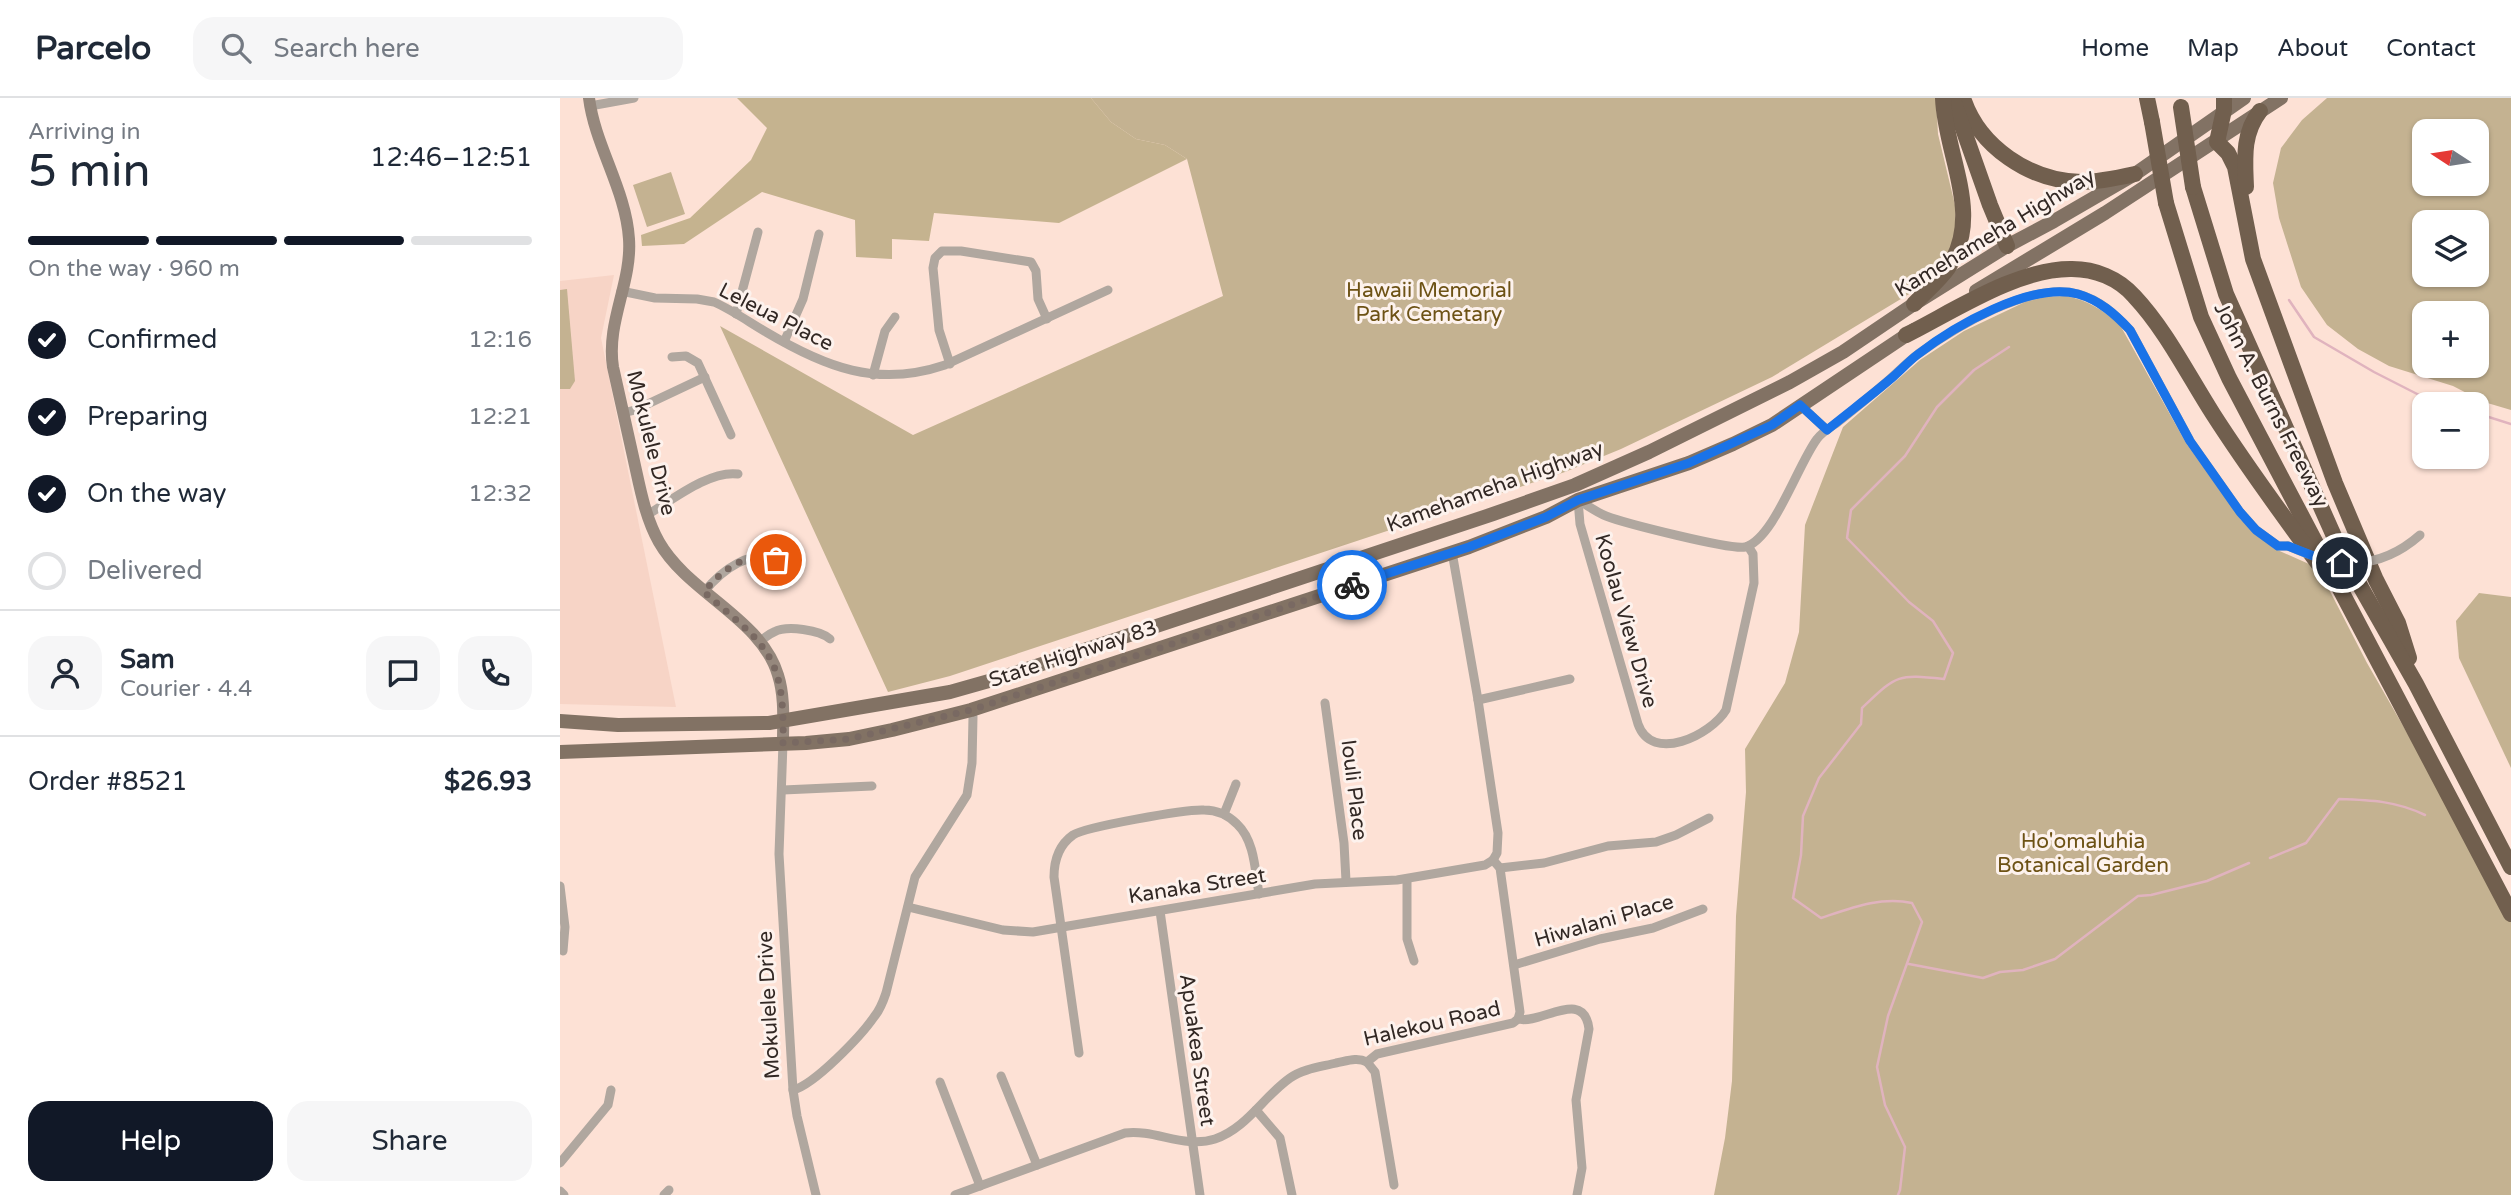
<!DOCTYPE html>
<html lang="en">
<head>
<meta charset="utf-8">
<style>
	:root { --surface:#fff; --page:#f6f6f7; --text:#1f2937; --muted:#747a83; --line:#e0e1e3; --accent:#111827 }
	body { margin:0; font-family:"Varela Round",sans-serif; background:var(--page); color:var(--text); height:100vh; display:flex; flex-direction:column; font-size:26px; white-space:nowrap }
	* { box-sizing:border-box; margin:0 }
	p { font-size:23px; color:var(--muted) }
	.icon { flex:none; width:38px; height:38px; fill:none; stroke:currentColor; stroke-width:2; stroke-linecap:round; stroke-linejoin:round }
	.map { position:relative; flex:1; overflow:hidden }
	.side { display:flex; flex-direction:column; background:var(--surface); width:560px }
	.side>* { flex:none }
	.needle { width:46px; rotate:282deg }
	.fabs { position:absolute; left:1852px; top:21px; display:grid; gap:14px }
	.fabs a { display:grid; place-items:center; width:77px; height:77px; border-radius:14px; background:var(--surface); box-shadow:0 2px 5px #0004; font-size:35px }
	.pin { position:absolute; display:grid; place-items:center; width:60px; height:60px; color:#fff; margin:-30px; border:4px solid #fff; border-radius:50%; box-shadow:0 2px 7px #0007 }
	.courier { position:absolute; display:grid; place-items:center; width:70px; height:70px; margin:-35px; border:5px solid #1a73e8; border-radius:50%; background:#fff; color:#222; box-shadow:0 2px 9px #0007 }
	.headline em { font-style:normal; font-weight:600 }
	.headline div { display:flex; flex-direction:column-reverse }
	.headline { display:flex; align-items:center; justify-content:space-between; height:119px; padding:0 28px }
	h1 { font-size:46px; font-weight:600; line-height:52px }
	.bar { display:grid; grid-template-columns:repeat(4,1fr); gap:10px 7px; align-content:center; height:84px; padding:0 28px }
	.bar i { height:9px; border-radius:5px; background:var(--line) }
	.bar .current { background:var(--accent) }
	.bar p { grid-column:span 4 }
	.line { display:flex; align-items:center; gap:18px; padding:0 28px; border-top:2px solid var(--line) }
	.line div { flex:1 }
	.round { display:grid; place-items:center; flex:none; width:74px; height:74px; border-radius:21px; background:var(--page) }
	ol { padding:0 28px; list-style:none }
	li { display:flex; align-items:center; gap:21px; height:77px }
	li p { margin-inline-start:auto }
	li .icon { padding:7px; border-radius:50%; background:var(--accent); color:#fff; stroke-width:4 }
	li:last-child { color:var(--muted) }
	li i { width:38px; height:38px; border:4px solid var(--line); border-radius:50% }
	.cta { display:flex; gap:14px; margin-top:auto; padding:14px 28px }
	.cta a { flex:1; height:80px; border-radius:21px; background:var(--accent); color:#fff; font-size:28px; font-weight:600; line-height:80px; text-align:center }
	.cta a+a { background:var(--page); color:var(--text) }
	header { display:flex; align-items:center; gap:42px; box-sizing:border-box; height:98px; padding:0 35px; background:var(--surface); border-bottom:2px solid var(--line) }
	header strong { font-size:33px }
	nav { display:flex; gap:38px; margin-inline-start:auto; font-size:24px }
	.search { width:490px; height:63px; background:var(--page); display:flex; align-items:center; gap:18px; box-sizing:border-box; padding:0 24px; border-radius:21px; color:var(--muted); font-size:26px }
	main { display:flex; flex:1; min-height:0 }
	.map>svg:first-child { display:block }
</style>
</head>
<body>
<header>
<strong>Parcelo</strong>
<div class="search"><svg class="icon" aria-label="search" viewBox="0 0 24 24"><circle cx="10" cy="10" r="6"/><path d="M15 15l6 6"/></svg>Search here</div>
<nav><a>Home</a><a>Map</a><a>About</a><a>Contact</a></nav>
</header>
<main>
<section class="side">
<div class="headline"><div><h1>5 min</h1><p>Arriving in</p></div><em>12:46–12:51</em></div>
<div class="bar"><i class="current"></i><i class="current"></i><i class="current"></i><i></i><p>On the way · 960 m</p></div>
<ol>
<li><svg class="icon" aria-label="check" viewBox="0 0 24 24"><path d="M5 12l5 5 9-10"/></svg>Confirmed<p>12:16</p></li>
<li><svg class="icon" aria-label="check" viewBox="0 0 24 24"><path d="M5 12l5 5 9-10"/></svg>Preparing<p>12:21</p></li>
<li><svg class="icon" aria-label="check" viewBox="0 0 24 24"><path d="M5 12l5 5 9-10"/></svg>On the way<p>12:32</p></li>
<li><i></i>Delivered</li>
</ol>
<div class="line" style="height:126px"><a class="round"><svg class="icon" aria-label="person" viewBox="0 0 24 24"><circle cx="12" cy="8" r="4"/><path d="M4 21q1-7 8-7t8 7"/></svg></a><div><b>Sam</b><p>Courier · 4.4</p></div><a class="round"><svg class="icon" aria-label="chat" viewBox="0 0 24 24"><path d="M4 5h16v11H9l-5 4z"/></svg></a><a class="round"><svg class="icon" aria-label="phone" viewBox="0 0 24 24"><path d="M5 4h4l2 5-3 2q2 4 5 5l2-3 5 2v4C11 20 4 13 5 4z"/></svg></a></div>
<div class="line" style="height:91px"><div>Order #8521</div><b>$26.93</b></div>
<div class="cta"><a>Help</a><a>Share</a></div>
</section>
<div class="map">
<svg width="1951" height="1097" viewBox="0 0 1951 1097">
	<rect width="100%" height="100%" fill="#fde1d5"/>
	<path fill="#f7d4c6" d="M54,177L41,240L116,609L0,606V183Z"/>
	<g fill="#c4b291" fill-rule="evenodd">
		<path d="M531,0H1376L1378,36L1395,107L1396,136L1385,163L1359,190L1212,279L1061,351L1005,374L390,578L328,594L160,228L353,337L663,198L627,61L605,47L576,41L551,24Z"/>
		<path d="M1767,0H1951V312L1924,304L1893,288L1829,268L1798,251L1767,227L1741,189L1719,120L1713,85L1721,50L1742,22ZM1864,33H1916V86H1864ZM1864,124H1916V177H1864ZM1916,215V268H1864V215Z"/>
		<path d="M111,74L125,116L87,129L73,87Z"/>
		<path d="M7,191L15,283L10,291H0V192Z"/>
		<path d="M1505,198C1528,202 1543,212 1560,227L1626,345L1681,422L1713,450L1758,470L1807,565L1951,816V1097H1154L1165,1040L1172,983L1176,818L1186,694L1185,651L1225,585L1239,534L1245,427L1283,329L1360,262L1404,233L1465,204L1486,199Z"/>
		<path d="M1919,495L1951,499V670L1899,560L1896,523Z"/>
	</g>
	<path fill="#c5b38f" d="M177,0H531L551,24L576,41L605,47L627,61L499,125L374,115L369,143L332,141V161L296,159L295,122L202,94L124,146L82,148L81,137L130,120L191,62L207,30Z"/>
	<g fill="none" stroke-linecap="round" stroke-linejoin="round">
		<g stroke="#e0b3be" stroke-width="2.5">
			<path d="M1729,202L1754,239L1814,274L1865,300L1886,306"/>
			<path d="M1916,315L1951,326"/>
			<path d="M1710,760L1746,745L1779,701C1811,702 1836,703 1865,717"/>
			<path d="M1349,866L1423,880L1440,874L1463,872L1495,861L1578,798L1591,797L1647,783L1689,765"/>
			<path d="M1338,1097L1340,1092L1345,1049L1325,1007L1317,969L1328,918L1362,824L1352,805C1321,798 1291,810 1261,820L1233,800L1241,757L1243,718L1259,680L1301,626L1302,610C1337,577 1336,576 1384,581L1393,555L1373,523L1349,504L1287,440L1291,412L1345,358L1377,309L1414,272L1449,249"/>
		</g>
		<g stroke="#b0a79f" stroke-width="9">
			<path d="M30,8L74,0"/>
			<path d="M61,193L95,200L137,201L154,204C172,212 189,224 206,234C265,269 317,290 385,267L548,192"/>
			<path d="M176,216L198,134"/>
			<path d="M224,244L243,201L259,136"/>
			<path d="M112,259L126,258L138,265L171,337"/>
			<path d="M390,266L379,232L373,170L375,160L382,153H401L471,164L476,173L478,201L487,221"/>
			<path d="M313,277L325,233L335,219"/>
			<path d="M1240,307L1267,332"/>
			<path d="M63,315L75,312L145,279"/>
			<path d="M1018,402C1027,407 1036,414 1046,418C1064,425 1170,452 1185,449C1214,441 1238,366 1257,341C1262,334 1271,329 1278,324C1293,312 1308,300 1323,287C1335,277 1346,265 1358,256C1396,229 1471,183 1518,196C1540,202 1555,216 1570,232L1630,343L1680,414L1696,432L1718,448H1728"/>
			<path d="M1018,402L1020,426L1078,626C1092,666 1151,637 1166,612L1194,485L1193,456L1188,448"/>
			<path d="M87,417C111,403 149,372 178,376"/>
			<path d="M892,454L918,602L938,735L937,755L933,762"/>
			<path d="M144,494C161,473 192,448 219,464"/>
			<path d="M200,544C204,540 209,536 214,534C227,527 260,532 270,541"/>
			<path d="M918,602L1010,581"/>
			<path d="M765,605L784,745L786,783"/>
			<path d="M223,645L219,756L233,992"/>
			<path d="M223,692L312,688"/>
			<path d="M664,716L676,686"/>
			<path d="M940,770L984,765L1048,748L1096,744L1116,737L1149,720"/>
			<path d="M847,781V841L854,863"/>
			<path d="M0,788L5,829L3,853"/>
			<path d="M348,809L443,832L473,834L755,786L837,782L925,767L933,762"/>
			<path d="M600,813L640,1097"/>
			<path d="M954,867L1040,841L1093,830L1143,811"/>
			<path d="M958,921C981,927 1024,889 1029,931L1016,1002L1022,1070L1017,1097"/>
			<path d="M519,955L494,779C494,762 499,747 513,737C525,729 626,711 644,712C656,712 668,717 677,726C695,743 695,773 699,796"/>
			<path d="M807,964L815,974L834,1087"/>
			<path d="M441,978L477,1067"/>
			<path d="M380,984L420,1088"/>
			<path d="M696,1012L720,1040L732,1097"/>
			<path d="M0,1065L48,1007L51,992"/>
			<path d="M0,1093L4,1097"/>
			<path d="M104,1097L109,1092"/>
			<path d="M256,1097L237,1018L233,992C254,987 301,938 314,919C320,912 323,904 326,895L355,779L407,697L412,665L413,619L411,612"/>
			<path d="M395,1097L565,1035C595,1031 624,1051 655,1041C687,1030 703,999 730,980C743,971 760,969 776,965C787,963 797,959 807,964L817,956L953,925L958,921L960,914L940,770L933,762"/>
		</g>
		<path stroke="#96887d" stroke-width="12" d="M29,0C35,48 66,92 69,141C72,185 46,224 53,269C60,300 67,332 74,363C80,390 85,419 99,444C128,495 201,520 218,577C225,599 223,623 223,645"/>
		<g stroke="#827264" stroke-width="14">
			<path d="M1416,193L1545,115L1721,0"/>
			<path d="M0,623L58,627L209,625L390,594L443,579L933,416L1015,387L1089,354L1230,284L1283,254L1354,206L1447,148L1494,123L1575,76L1684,0"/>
			<path d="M0,654L246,645L289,641L332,632L411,612L909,449L986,419L1018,402L1129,365L1173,346L1212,327L1354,232"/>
		</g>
		<g stroke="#715f4e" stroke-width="16">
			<path d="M1403,0C1419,49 1470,83 1521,84C1539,84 1557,80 1575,76"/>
			<path d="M1587,0L1592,24"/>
			<path d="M1664,0V12L1657,44L1668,55L1675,69L1693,161L1775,385L1816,482L1838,525L1849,560"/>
			<path d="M1393,2L1430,107L1447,148"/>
			<path d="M1633,89L1666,196L1782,456L1856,586L1951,769"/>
			<path d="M1686,89C1685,62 1682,36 1700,13"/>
			<path d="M1606,105L1641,219L1669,280L1951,816"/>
			<path d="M1354,206C1365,194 1379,183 1388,170C1424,116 1385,58 1383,0"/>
			<path d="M1346,237C1394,213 1458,170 1512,171C1535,171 1558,180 1574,198C1606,232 1628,277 1653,316C1687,369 1723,418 1760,468"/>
		</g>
		<path stroke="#b0a79f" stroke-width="9" d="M1728,448C1776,470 1818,474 1860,437"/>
		<g stroke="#715f4e" stroke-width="16">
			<path d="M1621,9L1633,89"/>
			<path d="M1592,24L1606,105"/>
		</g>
	</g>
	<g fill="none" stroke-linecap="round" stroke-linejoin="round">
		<path stroke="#796962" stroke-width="7" stroke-dasharray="0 12.6" d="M216,462C186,452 161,473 144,494C207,549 225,556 223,645L289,641L411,612L792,487"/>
		<path stroke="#1a73e8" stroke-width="9" d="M792,487L909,449L986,419L1018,402L1129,365L1212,327L1240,307L1267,332C1289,314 1312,297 1334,278C1342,271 1349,263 1357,257C1393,229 1471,183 1518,196C1539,202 1555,216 1570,232L1630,343L1680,414L1696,432L1718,448H1728L1761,461L1782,465"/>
	</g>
	<g text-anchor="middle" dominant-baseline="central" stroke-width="6" stroke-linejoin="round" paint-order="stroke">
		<g font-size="21" fill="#322824" stroke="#fdf2ed">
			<text transform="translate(1435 135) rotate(-31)">Kamehameha Highway</text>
			<text transform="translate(216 219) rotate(27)">Leleua Place</text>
			<text transform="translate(1711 307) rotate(63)">John A. Burns Freeway</text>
			<text transform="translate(91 345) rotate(76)">Mokulele Drive</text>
			<text transform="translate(935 389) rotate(-20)">Kamehameha Highway</text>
			<text transform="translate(1066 523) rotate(74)">Koolau View Drive</text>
			<text transform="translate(513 556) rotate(-18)">State Highway 83</text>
			<text transform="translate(794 692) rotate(83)">Iouli Place</text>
			<text transform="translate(637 788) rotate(-9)">Kanaka Street</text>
			<text transform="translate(1044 823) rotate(-16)">Hiwalani Place</text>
			<text transform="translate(209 907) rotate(-93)">Mokulele Drive</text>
			<text transform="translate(872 926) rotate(-13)">Halekou Road</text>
			<text transform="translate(637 952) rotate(82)">Apuakea Street</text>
		</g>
		<g font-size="21" fill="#6d5215" stroke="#fdf2ed">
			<text x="869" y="192">Hawaii Memorial<tspan x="869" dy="24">Park Cemetary</tspan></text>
			<text x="1523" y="743">Ho'omaluhia<tspan x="1523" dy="24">Botanical Garden</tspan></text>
		</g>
	</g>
</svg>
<div class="fabs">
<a><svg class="needle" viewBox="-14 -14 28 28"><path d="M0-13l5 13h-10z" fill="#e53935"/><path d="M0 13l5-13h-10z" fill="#747a83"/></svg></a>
<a><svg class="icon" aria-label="layers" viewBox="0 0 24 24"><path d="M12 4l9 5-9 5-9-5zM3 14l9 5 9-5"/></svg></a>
<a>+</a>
<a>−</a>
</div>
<div class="pin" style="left:216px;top:462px;background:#ea580c"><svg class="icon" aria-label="bag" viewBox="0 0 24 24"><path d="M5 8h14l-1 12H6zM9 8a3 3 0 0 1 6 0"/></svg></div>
<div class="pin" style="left:1782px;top:465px;background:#1f2937"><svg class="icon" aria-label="home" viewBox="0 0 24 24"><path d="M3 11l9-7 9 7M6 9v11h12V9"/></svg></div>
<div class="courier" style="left:792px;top:487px"><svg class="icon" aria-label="bike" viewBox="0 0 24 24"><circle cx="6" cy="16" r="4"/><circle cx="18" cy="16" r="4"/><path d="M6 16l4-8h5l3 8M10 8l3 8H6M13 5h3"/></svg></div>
</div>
</main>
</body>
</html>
